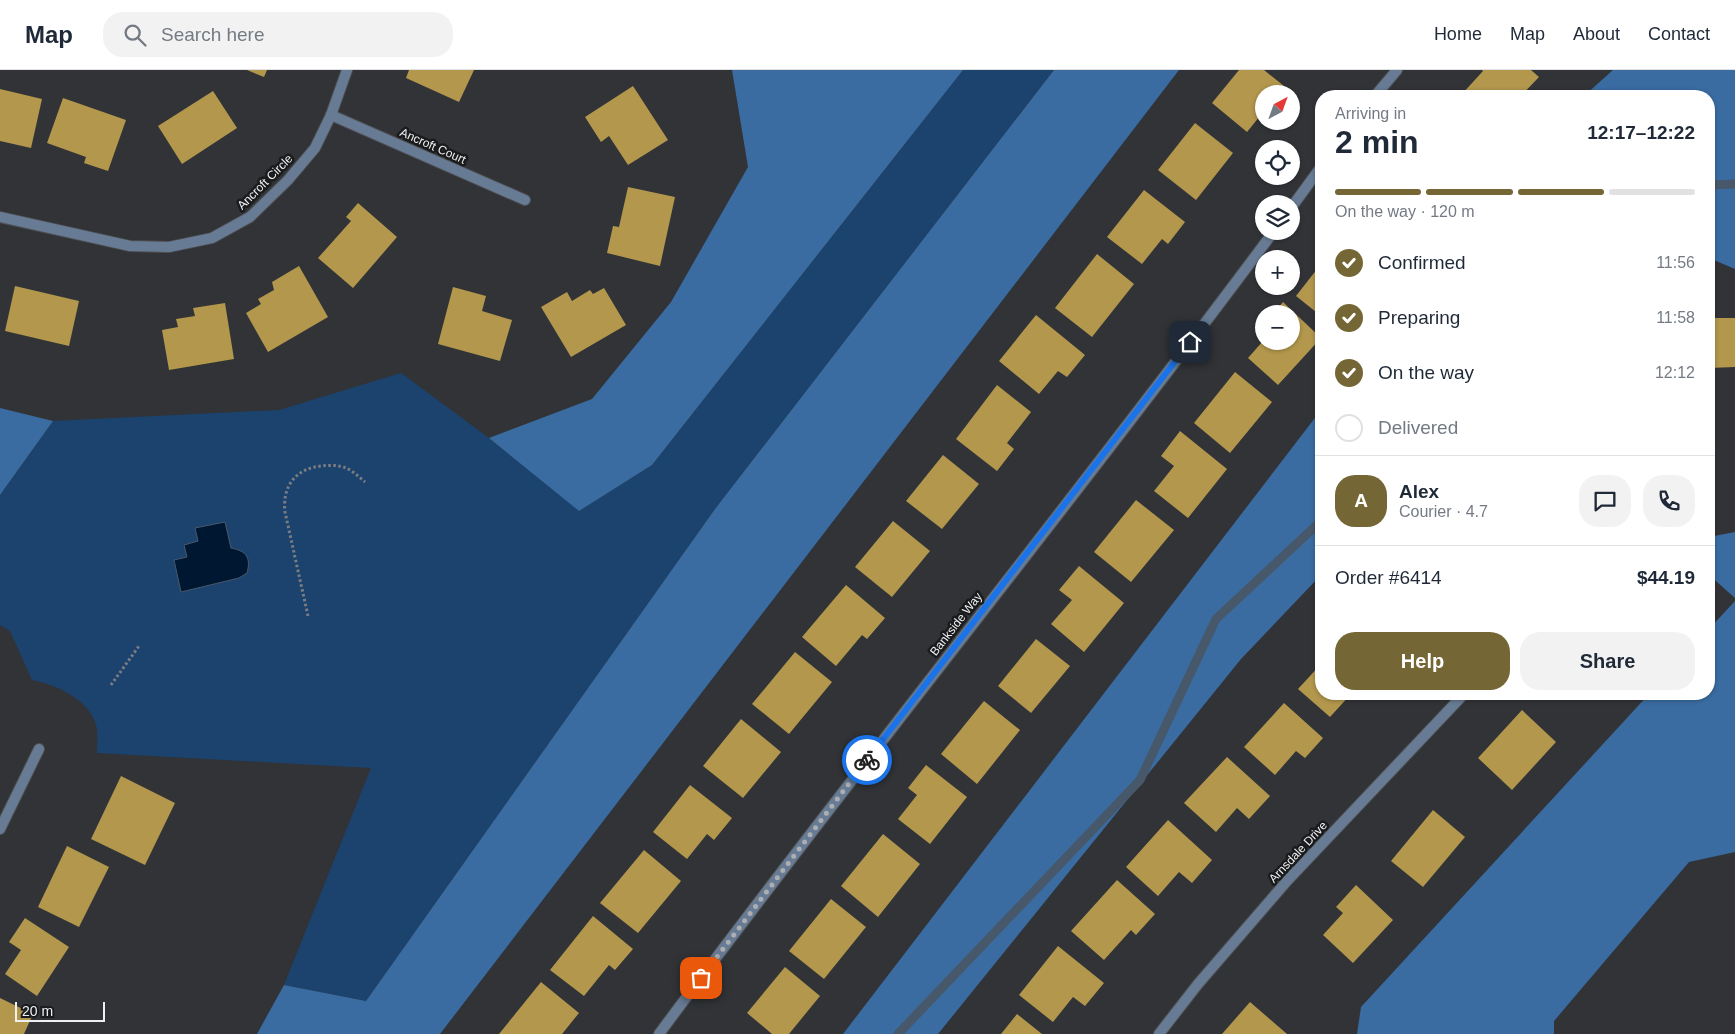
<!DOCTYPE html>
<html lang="en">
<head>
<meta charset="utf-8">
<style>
	:root { --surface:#fff; --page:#f2f2f3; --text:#1f2937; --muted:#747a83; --line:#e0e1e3; --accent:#746735 }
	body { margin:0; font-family:Arial,sans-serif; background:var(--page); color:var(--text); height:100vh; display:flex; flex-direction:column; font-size:19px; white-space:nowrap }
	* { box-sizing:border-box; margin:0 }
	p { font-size:16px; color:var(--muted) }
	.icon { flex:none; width:28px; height:28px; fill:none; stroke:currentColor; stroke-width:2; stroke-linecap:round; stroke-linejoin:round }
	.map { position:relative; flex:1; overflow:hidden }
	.drawer { position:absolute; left:1315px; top:20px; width:400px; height:610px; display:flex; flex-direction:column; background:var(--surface); border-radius:20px; box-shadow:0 1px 4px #0004 }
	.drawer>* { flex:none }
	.needle { width:32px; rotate:41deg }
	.tools { position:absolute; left:1255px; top:15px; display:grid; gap:10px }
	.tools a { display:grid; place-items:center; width:45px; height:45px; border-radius:50%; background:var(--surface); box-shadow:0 1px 4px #0004; font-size:25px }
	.scale { position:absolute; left:15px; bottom:12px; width:90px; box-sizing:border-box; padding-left:5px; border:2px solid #eff0f3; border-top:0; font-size:14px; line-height:18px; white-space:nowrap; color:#eff0f3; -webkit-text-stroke:4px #1a1b1c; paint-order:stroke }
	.pin { position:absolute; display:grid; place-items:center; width:42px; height:42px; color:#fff; margin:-21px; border-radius:10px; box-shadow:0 2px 8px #0006 }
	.courier { position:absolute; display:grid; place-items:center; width:50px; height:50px; margin:-25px; border:4px solid #1a73e8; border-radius:50%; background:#fff; color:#222; box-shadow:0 1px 6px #0007 }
	.overview em { font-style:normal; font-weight:600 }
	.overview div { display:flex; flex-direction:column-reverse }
	.overview { display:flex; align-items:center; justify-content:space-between; height:85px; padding:0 20px }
	h1 { font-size:32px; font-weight:600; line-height:38px }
	.bar { display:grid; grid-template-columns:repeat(4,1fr); gap:8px 5px; align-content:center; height:60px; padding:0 20px }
	.bar i { height:6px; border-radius:4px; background:var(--line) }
	.bar .on { background:var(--accent) }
	.bar p { grid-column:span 4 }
	.line { display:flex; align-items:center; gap:12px; padding:0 20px; border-top:1px solid var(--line) }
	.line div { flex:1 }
	.round { display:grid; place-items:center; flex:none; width:52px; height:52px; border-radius:20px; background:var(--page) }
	ol { padding:0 20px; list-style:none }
	li { display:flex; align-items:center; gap:15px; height:55px }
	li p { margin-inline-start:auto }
	li .icon { padding:5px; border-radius:50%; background:var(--accent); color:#fff; stroke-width:4 }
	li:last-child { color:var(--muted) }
	li i { width:28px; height:28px; border:2px solid var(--line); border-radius:50% }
	.action { display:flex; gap:10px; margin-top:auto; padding:10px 20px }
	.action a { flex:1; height:58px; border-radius:20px; background:var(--accent); color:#fff; font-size:20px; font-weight:600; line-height:58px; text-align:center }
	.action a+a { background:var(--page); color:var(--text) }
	header { display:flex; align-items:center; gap:30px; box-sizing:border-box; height:70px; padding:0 25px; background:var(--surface); border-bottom:1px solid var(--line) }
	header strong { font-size:24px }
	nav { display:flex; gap:28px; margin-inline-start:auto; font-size:18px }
	.search { width:350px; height:45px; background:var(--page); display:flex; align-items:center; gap:12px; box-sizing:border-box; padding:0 18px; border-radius:20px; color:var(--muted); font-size:19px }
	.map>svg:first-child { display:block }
</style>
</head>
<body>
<header>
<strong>Map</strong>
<div class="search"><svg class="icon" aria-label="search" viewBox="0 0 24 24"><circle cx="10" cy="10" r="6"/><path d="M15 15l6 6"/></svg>Search here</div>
<nav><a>Home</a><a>Map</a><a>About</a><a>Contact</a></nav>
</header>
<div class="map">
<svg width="1735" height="964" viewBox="0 0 1735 964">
	<rect width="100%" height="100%" fill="#313337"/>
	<path fill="#1b436d" d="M963,0H1054L715,439L366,931L284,915L371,698L97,683C97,675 98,667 97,659C92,630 57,615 32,610L10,561L0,555V425L53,351L279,340L401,303L489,368L580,440L652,395Z"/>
	<g fill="#3a6ca1">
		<path d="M732,0H963L652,395L579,441L489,368L592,329L671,232L748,97Z"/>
		<path d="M1054,0H1179L440,964H257L284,915L366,931L715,439Z"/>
		<path d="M1613,0H1735V199L1709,188V26H1584Z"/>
		<path d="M0,338L53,351L0,425Z"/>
		<path d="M1321,340V505L1241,589L938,964H843Z"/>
		<path d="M1735,462V528L1709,505V467Z"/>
		<path d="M1735,531V782L1689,792L1554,951V964H1357L1361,937L1649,624H1709V559Z"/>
	</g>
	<path fill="#001731" stroke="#48586b" d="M225,452L231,478C247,481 251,488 247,503L239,508L181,522L174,490L187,487L184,475L198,471L195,458Z"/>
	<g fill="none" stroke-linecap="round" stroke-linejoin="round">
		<g stroke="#48586b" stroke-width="9">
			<path d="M1709,115L1735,114"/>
			<path d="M898,964L1140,710L1216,549L1321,451"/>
		</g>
	</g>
	<g fill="#b2974c">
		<path d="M247,0H267L264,7Z"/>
		<path d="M409,0H474L459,32L406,8Z"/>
		<path d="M1239,0H1264L1284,16L1278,24H1264V41L1247,62L1212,33Z"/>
		<path d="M1482,0H1531L1539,7L1521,26H1464L1462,24L1483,1Z"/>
		<path d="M633,16L668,70L628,95L609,66L601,72L585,47Z"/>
		<path d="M0,19L42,29L31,78L0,71Z"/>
		<path d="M213,21L237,58L182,94L158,56Z"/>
		<path d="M63,28L126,50L108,101L84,93L86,87L47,73Z"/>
		<path d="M1195,53L1233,83L1196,130L1158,100Z"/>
		<path d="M628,117L675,127L660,196L607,183L613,156L619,157Z"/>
		<path d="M1144,120L1185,152L1168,174L1162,169L1142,194L1107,167Z"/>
		<path d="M358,133L397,167L353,218L318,188L351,151L346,147Z"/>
		<path d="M1097,184L1134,214L1092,267L1055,238Z"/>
		<path d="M1321,194V246L1296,226Z"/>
		<path d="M299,196L328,247L268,282L246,243L261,234L258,229L274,220L272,212Z"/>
		<path d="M15,216L79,231L69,276L5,261Z"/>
		<path d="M453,217L486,226L482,241L512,250L500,291L438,274Z"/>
		<path d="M604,218L626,255L571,287L541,237L567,222L572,231L590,220L593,224Z"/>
		<path d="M1283,232L1321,268L1278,315L1248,288L1263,271H1291V244H1273Z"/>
		<path d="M225,233L234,289L169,300L162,260L178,257L176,249L195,246L193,238Z"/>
		<path d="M1036,245L1085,285L1067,307L1058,301L1039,324L999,291Z"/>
		<path d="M1709,248H1735V297L1709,298Z"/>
		<path d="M1235,302L1272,332L1230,383L1194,353Z"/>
		<path d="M997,315L1031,342L1007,373L1014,379L997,401L956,369Z"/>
		<path d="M1180,361L1227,399L1188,448L1154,421L1174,396L1161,386Z"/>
		<path d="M943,385L979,414L942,459L906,431Z"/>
		<path d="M1136,430L1174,460L1131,512L1094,482Z"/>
		<path d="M893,451L930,481L892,527L855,497Z"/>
		<path d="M1079,496L1124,533L1084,582L1051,554L1072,530L1059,520Z"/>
		<path d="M846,515L885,548L867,569L862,565L836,596L802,567Z"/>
		<path d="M1036,569L1070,596L1031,643L998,616Z"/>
		<path d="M795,582L832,612L789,664L752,634Z"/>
		<path d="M1321,594V624H1351L1330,647L1298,619Z"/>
		<path d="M984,631L1020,660L977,714L941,684Z"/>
		<path d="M1284,633L1323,668L1305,688L1296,681L1275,705L1244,677Z"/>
		<path d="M1522,640L1556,672L1512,720L1478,688Z"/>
		<path d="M741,649L781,682L743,728L703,696Z"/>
		<path d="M1227,687L1270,726L1249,749L1237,738L1216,762L1184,733Z"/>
		<path d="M926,695L967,727L930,774L898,749L917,725L908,718Z"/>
		<path d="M121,706L175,733L145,795L91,769Z"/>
		<path d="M690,715L732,748L714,770L707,764L687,789L653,762Z"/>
		<path d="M1433,740L1465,767L1423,817L1391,791Z"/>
		<path d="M1168,750L1212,790L1192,813L1179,802L1158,826L1126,797Z"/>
		<path d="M883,764L920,794L878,847L841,816Z"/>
		<path d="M67,776L109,797L79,857L38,837Z"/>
		<path d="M644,780L681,811L638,863L600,833Z"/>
		<path d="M1117,810L1155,844L1136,865L1131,860L1104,890L1071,861Z"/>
		<path d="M1356,815L1393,850L1353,893L1323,865L1343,843L1336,837Z"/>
		<path d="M831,829L866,857L824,909L789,881Z"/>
		<path d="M593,846L633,879L615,900L609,895L584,926L550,900Z"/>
		<path d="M25,848L69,877L37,926L5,904L21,880L9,872Z"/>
		<path d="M1058,876L1104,913L1085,936L1073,927L1053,952L1019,925Z"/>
		<path d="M785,897L820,926L789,964H772L747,943Z"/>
		<path d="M541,912L579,943L562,964H499Z"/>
		<path d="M0,928L33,944L24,964H0Z"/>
		<path d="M1250,932L1287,964H1222Z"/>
		<path d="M1017,944L1042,964H1001Z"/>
	</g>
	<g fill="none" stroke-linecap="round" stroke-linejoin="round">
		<g stroke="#4f5155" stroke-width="12">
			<g id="street">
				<path d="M1375,26L1397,0"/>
				<path d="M331,45L525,130"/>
				<path d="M1291,138L1321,97"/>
				<path d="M0,147L130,176L169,177L212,168L250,147L288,110L315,78L331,45L347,0"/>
				<path d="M0,759L39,679"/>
				<path d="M659,964C860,693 1073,432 1274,161"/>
				<path d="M1159,964L1198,914L1287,811L1464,624"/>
			</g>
		</g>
		<g stroke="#7b7d81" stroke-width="3" stroke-dasharray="2.5 2.5" stroke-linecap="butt">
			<path d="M308,546L285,442C282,416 296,398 322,396C330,395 339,395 346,398C353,401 359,407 365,412"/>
			<path d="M111,615L139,576"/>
		</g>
		<use href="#street" stroke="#677c94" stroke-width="10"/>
	</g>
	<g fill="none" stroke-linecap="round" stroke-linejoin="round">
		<path stroke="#acaeb1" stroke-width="5" stroke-dasharray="0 9" d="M701,908L867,690"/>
		<path stroke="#1a73e8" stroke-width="6" d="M867,690L1190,272"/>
	</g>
	<g text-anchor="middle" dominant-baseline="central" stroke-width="5" stroke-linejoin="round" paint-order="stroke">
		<g font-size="12" fill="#eff0f3" stroke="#1a1b1c">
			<text transform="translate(433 76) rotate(24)">Ancroft Court</text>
			<text transform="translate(265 112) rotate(-45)">Ancroft Circle</text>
			<text transform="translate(956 554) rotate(-52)">Bankside Way</text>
			<text transform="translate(1298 782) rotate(-47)">Arnsdale Drive</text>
		</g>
	</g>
</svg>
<div class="tools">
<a><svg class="needle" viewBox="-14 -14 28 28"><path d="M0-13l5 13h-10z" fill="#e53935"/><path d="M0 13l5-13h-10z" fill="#747a83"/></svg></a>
<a><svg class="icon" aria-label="locate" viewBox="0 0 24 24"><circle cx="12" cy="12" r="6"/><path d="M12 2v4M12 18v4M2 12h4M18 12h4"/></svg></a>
<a><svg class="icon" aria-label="layers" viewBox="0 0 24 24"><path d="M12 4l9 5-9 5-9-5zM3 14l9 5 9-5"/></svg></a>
<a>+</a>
<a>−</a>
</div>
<div class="scale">20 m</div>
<div class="pin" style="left:701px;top:908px;background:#ea580c"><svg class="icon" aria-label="bag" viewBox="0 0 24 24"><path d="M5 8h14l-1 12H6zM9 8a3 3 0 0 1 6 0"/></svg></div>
<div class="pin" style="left:1190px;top:272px;background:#1f2937"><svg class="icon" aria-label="home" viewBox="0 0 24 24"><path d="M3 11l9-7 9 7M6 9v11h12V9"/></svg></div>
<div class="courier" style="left:867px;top:690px"><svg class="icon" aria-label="bike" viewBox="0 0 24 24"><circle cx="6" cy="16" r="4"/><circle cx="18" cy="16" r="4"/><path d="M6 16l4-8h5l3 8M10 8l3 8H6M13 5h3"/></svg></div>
<section class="drawer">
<div class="overview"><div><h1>2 min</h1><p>Arriving in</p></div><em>12:17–12:22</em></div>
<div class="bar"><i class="on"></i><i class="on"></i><i class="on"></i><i></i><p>On the way · 120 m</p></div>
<ol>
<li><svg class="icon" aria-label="check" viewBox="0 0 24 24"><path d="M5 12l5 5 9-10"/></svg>Confirmed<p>11:56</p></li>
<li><svg class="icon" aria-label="check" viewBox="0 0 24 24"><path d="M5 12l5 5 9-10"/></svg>Preparing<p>11:58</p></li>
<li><svg class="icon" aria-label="check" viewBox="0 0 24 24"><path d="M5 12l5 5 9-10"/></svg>On the way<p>12:12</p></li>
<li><i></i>Delivered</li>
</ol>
<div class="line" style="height:90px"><b class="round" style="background:var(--accent);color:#fff">A</b><div><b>Alex</b><p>Courier · 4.7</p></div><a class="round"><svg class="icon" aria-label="chat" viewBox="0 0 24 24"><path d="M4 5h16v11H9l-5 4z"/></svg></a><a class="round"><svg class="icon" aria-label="phone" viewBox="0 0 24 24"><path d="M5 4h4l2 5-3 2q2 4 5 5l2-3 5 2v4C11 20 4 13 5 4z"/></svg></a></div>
<div class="line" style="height:65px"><div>Order #6414</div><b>$44.19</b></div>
<div class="action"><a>Help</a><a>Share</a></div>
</section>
</div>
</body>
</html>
